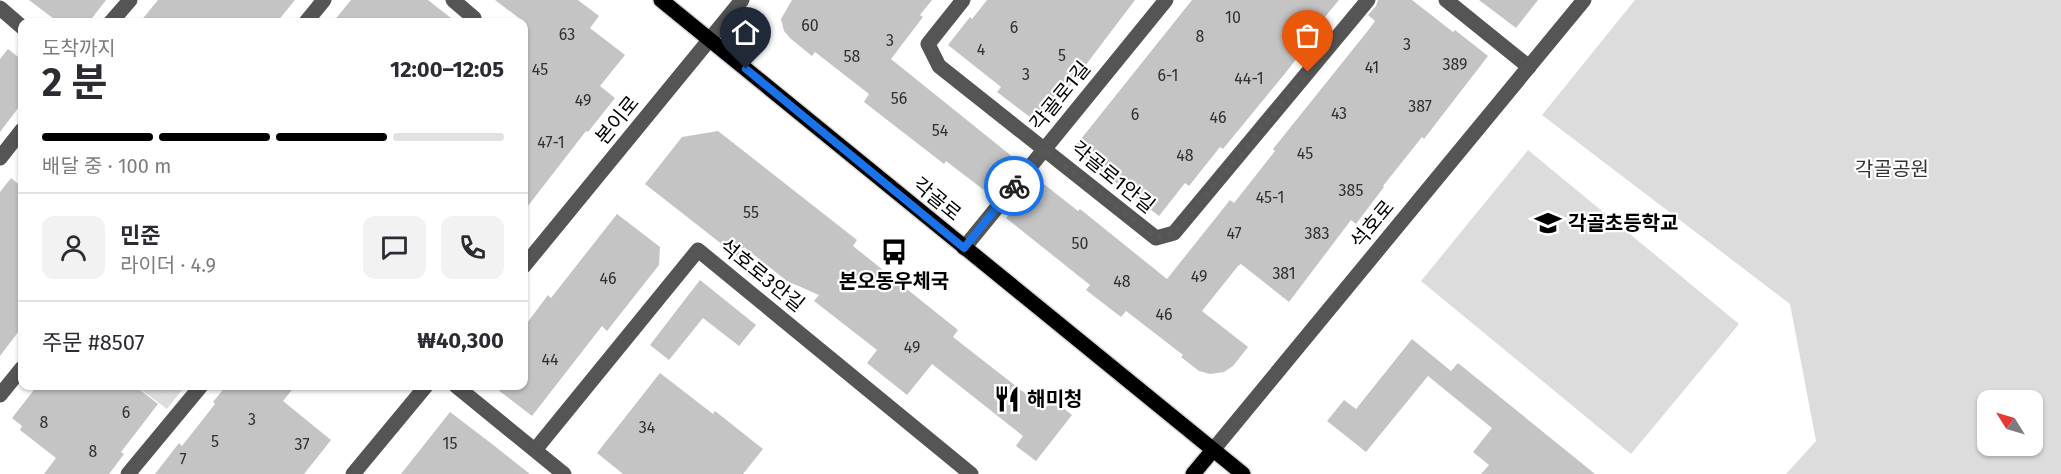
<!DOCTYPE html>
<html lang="ko">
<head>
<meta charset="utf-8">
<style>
	:root { --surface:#fff; --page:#f2f2f3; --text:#2b2b33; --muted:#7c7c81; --line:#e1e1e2; --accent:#000 }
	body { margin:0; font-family:"Fira Sans","Noto Sans KR",sans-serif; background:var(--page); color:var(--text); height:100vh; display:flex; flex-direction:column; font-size:22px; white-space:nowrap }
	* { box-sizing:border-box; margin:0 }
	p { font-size:20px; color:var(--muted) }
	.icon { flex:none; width:33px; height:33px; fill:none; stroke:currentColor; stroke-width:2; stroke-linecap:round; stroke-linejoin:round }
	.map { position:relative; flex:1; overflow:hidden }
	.drawer { position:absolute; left:18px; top:18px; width:510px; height:372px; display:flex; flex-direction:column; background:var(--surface); border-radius:12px; box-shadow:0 2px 4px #0004 }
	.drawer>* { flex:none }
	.needle { width:39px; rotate:307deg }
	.buttons { position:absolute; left:1977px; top:390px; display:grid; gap:12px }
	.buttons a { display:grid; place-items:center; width:66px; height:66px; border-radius:12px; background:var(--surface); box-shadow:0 2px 4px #0004; font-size:30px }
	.pin { position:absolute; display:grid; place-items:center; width:51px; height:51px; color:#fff; margin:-62px -26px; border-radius:50% 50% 50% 0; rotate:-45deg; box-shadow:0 0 6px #0007 }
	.pin .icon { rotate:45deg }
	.courier { position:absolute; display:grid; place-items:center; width:60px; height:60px; margin:-30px; border:4px solid #1a73e8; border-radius:50%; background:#fff; color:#222; box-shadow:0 2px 8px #0007 }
	.summary em { font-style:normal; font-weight:700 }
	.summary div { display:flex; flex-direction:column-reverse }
	.summary { display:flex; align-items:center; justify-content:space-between; height:102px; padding:0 24px }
	h1 { font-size:39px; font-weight:700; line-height:45px }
	.bar { display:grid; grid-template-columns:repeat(4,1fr); gap:9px 6px; align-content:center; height:72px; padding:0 24px }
	.bar i { height:8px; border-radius:4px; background:var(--line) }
	.bar .active { background:var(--accent) }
	.bar p { grid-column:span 4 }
	.line { display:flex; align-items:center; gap:15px; padding:0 24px; border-top:2px solid var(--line) }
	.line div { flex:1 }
	.round { display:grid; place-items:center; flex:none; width:63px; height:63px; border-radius:12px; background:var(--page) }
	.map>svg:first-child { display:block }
</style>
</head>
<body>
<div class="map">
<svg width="2061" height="474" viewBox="0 0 2061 474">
	<rect width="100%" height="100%" fill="#fff"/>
	<g fill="#dcdcdc" fill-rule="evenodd">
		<path d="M1635,0H2061V474H1786L1816,441L1790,304L1542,115ZM1988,400H2032V446H1988Z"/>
		<path d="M1528,150L1739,324L1631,454L1421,281Z"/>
		<path d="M136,386H185L167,409Z"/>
	</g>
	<g fill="#c4c4c4">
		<path d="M29,0H106L89,22H58Z"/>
		<path d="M158,0H295L277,22H140Z"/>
		<path d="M351,0H428L456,22H333Z"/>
		<path d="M495,0H578L599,16L590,28L625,55L600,86L615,98L588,132L586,131L524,211V22Z"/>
		<path d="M792,0H932L920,15L923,17L891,59L1014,158L1013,160L1019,165L993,197L946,161L944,164L864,102L869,94L815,52L812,56L791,39L784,31L781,19Z"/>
		<path d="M987,0H1135L1069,87L1064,84L1038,117H1030L997,92L1001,87L948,45L970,17L972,19Z"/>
		<path d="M1192,0H1339L1310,35L1313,37L1287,71L1223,149L1220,147L1189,186L1185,183L1159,216L1073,149Z"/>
		<path d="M1378,0H1412L1453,32L1455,30L1488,56L1424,139L1422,137L1383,186L1384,187L1356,224L1351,220L1289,302L1241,264L1238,266L1202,311L1248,347L1233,366L1224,372L1210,374L1199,371L1181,357L1183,355L1126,311L1121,317L1086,290L1090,285L1006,218L1011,212L1008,209L1035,177L1078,211L1080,209L1167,279L1230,200L1234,203L1275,151L1273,149L1370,28L1375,21L1368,15L1376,6Z"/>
		<path d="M1479,0H1538L1516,28Z"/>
		<path d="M8,49L22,60V103L0,132V59Z"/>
		<path d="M718,131L857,240L853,246L958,330L953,337L1045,409L1052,399L1072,415L1036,461L1016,446L1023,436L932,364L907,395L867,363L877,350L814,301L819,295L787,281L744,247L737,256L645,184L682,137Z"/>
		<path d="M11,178L22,187V327L0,356V192Z"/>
		<path d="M617,214L660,247L659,265L607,331L602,326L532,416L493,386H524V327L548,295L551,298Z"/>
		<path d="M700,280L756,325L739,346L703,318L669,360L650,345Z"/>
		<path d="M1412,339L1451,371L1458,363L1595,474H1481L1489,465L1473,452L1492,428L1428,376L1366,452L1327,421L1344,400L1356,409Z"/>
		<path d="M660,373L713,414L715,411L763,449L743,474H623L597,453Z"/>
		<path d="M37,386H135L158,404L121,452L124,454L109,474H44L56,458L20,430L22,426L12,418Z"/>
		<path d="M226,386H295L283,401L331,440L304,474H155L179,443L182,446L215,404L213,402Z"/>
		<path d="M450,412L492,444L530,474H401Z"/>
	</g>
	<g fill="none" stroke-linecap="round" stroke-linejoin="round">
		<g stroke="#dbdbdb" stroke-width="18">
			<g id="major">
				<path d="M661,0L1243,474"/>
				<path d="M1193,474L1213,450"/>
			</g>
		</g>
		<g stroke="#555" stroke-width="15">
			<path d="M453,0L474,18L475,22"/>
			<path d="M963,0L928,44L939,66L1156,238L1174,233L1368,0"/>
			<path d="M1446,0L1529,67"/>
			<path d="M0,8L22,27"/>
			<path d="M111,22L130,0"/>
			<path d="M306,22L324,0"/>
			<path d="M0,158L22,130"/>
			<path d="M964,248L1166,0"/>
			<path d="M524,266L742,0"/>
			<path d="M456,386L564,474"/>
			<path d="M0,395L22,368"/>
			<path d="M535,450L698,250L971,474"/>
			<path d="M1213,450L1584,0"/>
			<path d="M128,474L201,386"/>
			<path d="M353,474L426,386"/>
		</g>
		<use href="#major" stroke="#000" stroke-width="15"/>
	</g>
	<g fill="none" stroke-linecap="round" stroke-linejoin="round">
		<path stroke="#595959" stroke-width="6" stroke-dasharray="0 10.8" d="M1014,186L1044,149L1156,238L1174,233L1308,72"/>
		<path stroke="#1a73e8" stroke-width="8" d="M746,69L964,248L1014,186"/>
	</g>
	<defs>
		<g id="school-bare" transform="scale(2.07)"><path d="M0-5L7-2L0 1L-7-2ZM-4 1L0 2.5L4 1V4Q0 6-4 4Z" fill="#000" stroke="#fff" stroke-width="2.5" paint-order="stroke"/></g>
		<g id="bus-bare" transform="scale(2.07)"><path d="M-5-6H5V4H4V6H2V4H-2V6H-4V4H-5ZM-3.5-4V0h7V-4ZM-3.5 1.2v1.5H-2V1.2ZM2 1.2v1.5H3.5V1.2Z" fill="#000" stroke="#fff" stroke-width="2.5" paint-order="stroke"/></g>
		<g id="restaurant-bare" transform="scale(2.07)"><path d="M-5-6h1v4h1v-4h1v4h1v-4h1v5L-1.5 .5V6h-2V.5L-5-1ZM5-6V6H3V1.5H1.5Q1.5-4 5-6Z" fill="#000" stroke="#fff" stroke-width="2.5" paint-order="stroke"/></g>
	</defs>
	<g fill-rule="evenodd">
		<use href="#school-bare" x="1548" y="223"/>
		<use href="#bus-bare" x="894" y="252"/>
		<use href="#restaurant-bare" x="1007" y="399"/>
	</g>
	<g text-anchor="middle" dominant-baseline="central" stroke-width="4.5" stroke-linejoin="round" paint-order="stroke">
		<g font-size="16" fill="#313131">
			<text x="1233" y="17">10</text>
			<text x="810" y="25">60</text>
			<text x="1014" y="27">6</text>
			<text x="567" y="34">63</text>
			<text x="1200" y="36">8</text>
			<text x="890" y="40">3</text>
			<text x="1407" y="44">3</text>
			<text x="981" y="49">4</text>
			<text x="1062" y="55">5</text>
			<text x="852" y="56">58</text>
			<text x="1455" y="64">389</text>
			<text x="1372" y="67">41</text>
			<text x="540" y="69">45</text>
			<text x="1026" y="74">3</text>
			<text x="1168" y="75">6-1</text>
			<text x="1249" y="78">44-1</text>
			<text x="899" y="98">56</text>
			<text x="583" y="100">49</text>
			<text x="1420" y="106">387</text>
			<text x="1339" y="113">43</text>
			<text x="1135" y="114">6</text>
			<text x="1218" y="117">46</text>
			<text x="940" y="130">54</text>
			<text x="551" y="142">47-1</text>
			<text x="1305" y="153">45</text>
			<text x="1185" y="155">48</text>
			<text x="1351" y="190">385</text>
			<text x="1270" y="197">45-1</text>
			<text x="751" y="212">55</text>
			<text x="1234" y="233">47</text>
			<text x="1317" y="233">383</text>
			<text x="1080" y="243">50</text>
			<text x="1284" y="273">381</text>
			<text x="1199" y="276">49</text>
			<text x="608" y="278">46</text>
			<text x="1122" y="281">48</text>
			<text x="1164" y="314">46</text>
			<text x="912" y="347">49</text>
			<text x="550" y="359">44</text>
			<text x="126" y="412">6</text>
			<text x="252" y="419">3</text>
			<text x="44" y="422">8</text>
			<text x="647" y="427">34</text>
			<text x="215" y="441">5</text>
			<text x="450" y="443">15</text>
			<text x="302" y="444">37</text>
			<text x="93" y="451">8</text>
			<text x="183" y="459">7</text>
		</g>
		<g font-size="20" fill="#000" stroke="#fff">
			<text transform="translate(1060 96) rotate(-51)">각골로1길</text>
			<text transform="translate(617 120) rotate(-51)">본이로</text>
			<text transform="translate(1113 177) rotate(39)">각골로1안길</text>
			<text transform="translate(937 199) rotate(39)">각골로</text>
			<text transform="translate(1372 224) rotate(-50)">석호로</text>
			<text transform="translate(762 275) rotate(39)">석호로3안길</text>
		</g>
		<g font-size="20" fill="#333" stroke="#fff">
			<text x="1892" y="169">각골공원</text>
		</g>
		<g font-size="20" font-weight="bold" fill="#000" stroke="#fff" text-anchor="start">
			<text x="1568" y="223">각골초등학교</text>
			<text x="894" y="281" text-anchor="middle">본오동우체국</text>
			<text x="1027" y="399">해미청</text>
		</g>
	</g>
</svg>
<div class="buttons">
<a><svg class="needle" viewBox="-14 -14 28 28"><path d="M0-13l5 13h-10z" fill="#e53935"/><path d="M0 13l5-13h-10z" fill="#7c7c81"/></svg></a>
</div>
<div class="pin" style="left:1308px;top:72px;background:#ea580c"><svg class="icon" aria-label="bag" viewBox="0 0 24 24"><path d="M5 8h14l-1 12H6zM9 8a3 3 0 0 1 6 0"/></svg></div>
<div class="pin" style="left:746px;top:69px;background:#1f2937"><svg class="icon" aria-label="home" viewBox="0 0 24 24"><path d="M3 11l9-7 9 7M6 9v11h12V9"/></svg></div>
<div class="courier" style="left:1014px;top:186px"><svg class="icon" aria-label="bike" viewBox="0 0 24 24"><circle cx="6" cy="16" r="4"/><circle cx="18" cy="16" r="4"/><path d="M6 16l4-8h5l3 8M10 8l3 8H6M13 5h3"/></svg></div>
<section class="drawer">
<div class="summary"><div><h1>2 분</h1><p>도착까지</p></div><em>12:00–12:05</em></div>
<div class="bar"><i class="active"></i><i class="active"></i><i class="active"></i><i></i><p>배달 중 · 100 m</p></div>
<div class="line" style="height:108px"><a class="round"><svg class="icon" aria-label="person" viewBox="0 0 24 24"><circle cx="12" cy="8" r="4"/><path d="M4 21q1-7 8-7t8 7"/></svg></a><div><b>민준</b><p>라이더 · 4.9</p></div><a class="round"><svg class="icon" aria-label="chat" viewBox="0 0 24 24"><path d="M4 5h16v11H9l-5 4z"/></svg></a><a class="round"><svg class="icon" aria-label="phone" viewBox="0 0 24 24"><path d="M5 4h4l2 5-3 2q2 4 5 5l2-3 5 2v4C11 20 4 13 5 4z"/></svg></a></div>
<div class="line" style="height:78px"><div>주문 #8507</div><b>₩40,300</b></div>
</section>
</div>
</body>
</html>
